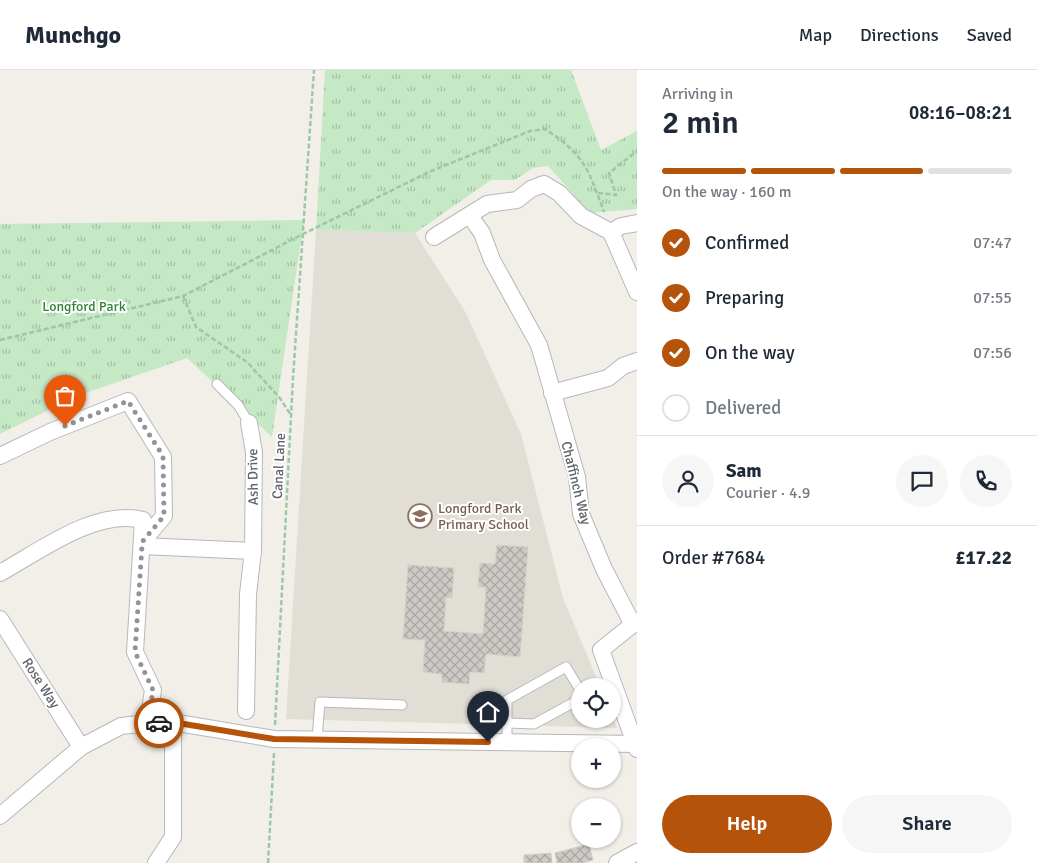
<!DOCTYPE html>
<html lang="en">
<head>
<meta charset="utf-8">
<style>
	:root { --surface:#fff; --page:#f6f6f7; --text:#1f2937; --muted:#747a83; --line:#e0e1e3; --accent:#b45309 }
	body { margin:0; font-family:Signika,sans-serif; background:var(--page); color:var(--text); height:100vh; display:flex; flex-direction:column; font-size:19px; white-space:nowrap }
	* { box-sizing:border-box; margin:0 }
	p { font-size:16px; color:var(--muted) }
	.icon { flex:none; width:28px; height:28px; fill:none; stroke:currentColor; stroke-width:2; stroke-linecap:round; stroke-linejoin:round }
	.map { position:relative; flex:1; overflow:hidden }
	.drawer { display:flex; flex-direction:column; background:var(--surface); width:400px }
	.drawer>* { flex:none }
	.fabs { position:absolute; left:571px; top:608px; display:grid; gap:10px }
	.fabs a { display:grid; place-items:center; width:50px; height:50px; border-radius:50%; background:var(--surface); box-shadow:0 1px 4px #0004; font-size:25px }
	.pin { position:absolute; display:grid; place-items:center; width:42px; height:42px; color:#fff; margin:-51px -21px; border-radius:50% 50% 50% 0; rotate:-45deg; box-shadow:0 0 5px #0007 }
	.pin .icon { rotate:45deg }
	.courier { position:absolute; display:grid; place-items:center; width:50px; height:50px; margin:-25px; border:4px solid #b45309; border-radius:50%; background:#fff; color:#222; box-shadow:0 1px 6px #0007 }
	.overview em { font-style:normal; font-weight:600 }
	.overview div { display:flex; flex-direction:column-reverse }
	.overview { display:flex; align-items:center; justify-content:space-between; height:85px; padding:0 25px }
	h1 { font-size:32px; font-weight:600; line-height:38px }
	.bar { display:grid; grid-template-columns:repeat(4,1fr); gap:8px 5px; align-content:center; height:60px; padding:0 25px }
	.bar i { height:6px; border-radius:4px; background:var(--line) }
	.bar .on { background:var(--accent) }
	.bar p { grid-column:span 4 }
	.line { display:flex; align-items:center; gap:12px; padding:0 25px; border-top:1px solid var(--line) }
	.line div { flex:1 }
	.round { display:grid; place-items:center; flex:none; width:52px; height:52px; border-radius:26px; background:var(--page) }
	ol { padding:0 25px; list-style:none }
	li { display:flex; align-items:center; gap:15px; height:55px }
	li p { margin-inline-start:auto }
	li .icon { padding:5px; border-radius:50%; background:var(--accent); color:#fff; stroke-width:4 }
	li:last-child { color:var(--muted) }
	li i { width:28px; height:28px; border:2px solid var(--line); border-radius:50% }
	.action { display:flex; gap:10px; margin-top:auto; padding:10px 25px }
	.action a { flex:1; height:58px; border-radius:30px; background:var(--accent); color:#fff; font-size:20px; font-weight:600; line-height:58px; text-align:center }
	.action a+a { background:var(--page); color:var(--text) }
	header { display:flex; align-items:center; gap:30px; box-sizing:border-box; height:70px; padding:0 25px; background:var(--surface); border-bottom:1px solid var(--line) }
	header strong { font-size:24px }
	nav { display:flex; gap:28px; margin-inline-start:auto; font-size:18px }
	main { display:flex; flex:1; min-height:0 }
	.map>svg:first-child { display:block }
</style>
</head>
<body>
<header>
<strong>Munchgo</strong>
<nav><a>Map</a><a>Directions</a><a>Saved</a></nav>
</header>
<main>
<div class="map">
<svg width="637" height="793" viewBox="0 0 637 793">
	<defs>
		<pattern id="park-tufts" width="24" height="20" patternUnits="userSpaceOnUse" patternTransform="scale(1.25)"><rect width="24" height="20" fill="#c5e8c5"/><path d="M3 7l-1-3M5 7V3M7 7l1-3M15 17l-1-3M17 17v-4M19 17l1-3" fill="none" stroke="#a3c0a4"/></pattern>
		<pattern id="building-cross-hatch" width="8" height="8" patternUnits="userSpaceOnUse" patternTransform="scale(1.25)"><rect width="8" height="8" fill="#cccac5"/><path d="M0 0l8 8M0 8l8-8" fill="none" stroke="#a9a8a4"/></pattern>
	</defs>
	<rect width="100%" height="100%" fill="#f1efe8"/>
	<path fill="#e1ded6" d="M316,160L415,163L466,243L521,364L563,528L600,616H580V649H612L613,647L617,658L286,649Z"/>
	<g fill="url(#park-tufts)">
		<path d="M325,0H571L601,80L637,61V139L590,143L548,96L533,98L515,110H491L415,163L316,160Z"/>
		<path d="M304,150L272,367L187,288L77,326L0,364V154Z"/>
	</g>
	<g fill="url(#building-cross-hatch)" stroke="#d6d1c6">
		<path d="M497,475L528,477L520,587L486,584L484,603L470,602L469,614L442,612V604L423,602L425,570L403,569L408,495L454,498L452,528L446,527L444,561L483,564L486,517H478L480,493L495,494Z"/>
		<path d="M589,774L593,790L583,793H557L555,783Z"/>
		<path d="M551,783L552,793H524V785Z"/>
	</g>
	<g fill="none" stroke-linecap="round" stroke-linejoin="round">
		<g stroke="#b5b8bc" stroke-width="11">
			<g id="service">
				<path d="M217,314L238,335L249,353"/>
				<path d="M507,653L534,654L580,629"/>
				<path d="M317,669L320,632L402,635"/>
				<path d="M507,672V630L566,597L580,620"/>
			</g>
		</g>
		<g stroke="#b5b8bc" stroke-width="18">
			<g id="minor">
				<path d="M470,146L482,163L492,190L539,275L577,407L581,444L604,499L633,555"/>
				<path d="M611,162L637,222"/>
				<path d="M611,162L621,156L637,153"/>
				<path d="M434,167L487,134L517,130L531,119L544,114L559,123L581,146L611,162"/>
				<path d="M552,323L608,308L623,296L637,291"/>
				<path d="M249,353L254,382L253,481"/>
				<path d="M0,386L50,362L128,331L163,387L164,446L142,472"/>
				<path d="M142,476L253,481L248,524L246,641"/>
				<path d="M0,503C40,481 96,438 143,450L135,582L153,620L148,653"/>
				<path d="M0,549L81,677"/>
				<path d="M637,551L601,580L637,679"/>
				<path d="M0,746L81,677L121,656L148,653L184,654L274,669L637,674"/>
				<path d="M156,793L173,767V655"/>
				<path d="M617,793L637,782"/>
			</g>
		</g>
		<g stroke="#9cc7a9" stroke-width="2.5" stroke-dasharray="5 2.5" stroke-linecap="butt">
			<path d="M598,123L616,125L609,103L637,81"/>
			<path d="M183,226L196,257L247,292L279,327L291,345"/>
			<path d="M0,270L183,226L303,164L429,102L530,61L545,59C585,85 588,99 604,142"/>
			<path d="M275,655L293,308L314,0"/>
			<path d="M268,793L274,683"/>
		</g>
		<use href="#service" stroke="#fff" stroke-width="9"/>
		<use href="#minor" stroke="#fff" stroke-width="16"/>
	</g>
	<g fill="none" stroke-linecap="round" stroke-linejoin="round">
		<path stroke="#929495" stroke-width="5" stroke-dasharray="0 9" d="M65,356L128,331L163,386L164,446L142,472V476L135,582L153,620L148,653H159"/>
		<path stroke="#b45309" stroke-width="6" d="M159,653L184,654L274,669L488,672"/>
	</g>
	<defs>
		<g id="school-ring" transform="scale(1.25)"><circle r="9.5" fill="#fff" stroke="#8d6e63" stroke-width="1.5"/><path d="M0-5L7-2L0 1L-7-2ZM-4 1L0 2.5L4 1V4Q0 6-4 4Z" fill="#8d6e63"/></g>
	</defs>
	<g fill-rule="evenodd">
		<use href="#school-ring" x="420" y="446"/>
	</g>
	<g text-anchor="middle" dominant-baseline="central" stroke-width="4" stroke-linejoin="round" paint-order="stroke">
		<g font-size="14" fill="#348238" stroke="#fff">
			<text x="84" y="236">Longford Park</text>
		</g>
		<g font-size="14" fill="#5f6368" stroke="#fff">
			<text transform="translate(279 396) rotate(-87)">Canal Lane</text>
			<text transform="translate(253 407) rotate(-91)">Ash Drive</text>
			<text transform="translate(576 413) rotate(76)">Chaffinch Way</text>
			<text transform="translate(41 613) rotate(57)">Rose Way</text>
		</g>
		<g font-size="14" fill="#785e54" stroke="#fff" text-anchor="start">
			<text x="438" y="438">Longford Park<tspan x="438" dy="16">Primary School</tspan></text>
		</g>
	</g>
</svg>
<div class="fabs">
<a><svg class="icon" aria-label="locate" viewBox="0 0 24 24"><circle cx="12" cy="12" r="6"/><path d="M12 2v4M12 18v4M2 12h4M18 12h4"/></svg></a>
<a>+</a>
<a>−</a>
</div>
<div class="pin" style="left:65px;top:356px;background:#ea580c"><svg class="icon" aria-label="bag" viewBox="0 0 24 24"><path d="M5 8h14l-1 12H6zM9 8a3 3 0 0 1 6 0"/></svg></div>
<div class="pin" style="left:488px;top:672px;background:#1f2937"><svg class="icon" aria-label="home" viewBox="0 0 24 24"><path d="M3 11l9-7 9 7M6 9v11h12V9"/></svg></div>
<div class="courier" style="left:159px;top:653px"><svg class="icon" aria-label="car" viewBox="0 0 24 24"><path d="M5 17H2v-5l4-1 3-4h7l3 4 3 1v5h-3M9 17h6M6 11h13"/><circle cx="7" cy="17" r="2"/><circle cx="17" cy="17" r="2"/></svg></div>
</div>
<section class="drawer">
<div class="overview"><div><h1>2 min</h1><p>Arriving in</p></div><em>08:16–08:21</em></div>
<div class="bar"><i class="on"></i><i class="on"></i><i class="on"></i><i></i><p>On the way · 160 m</p></div>
<ol>
<li><svg class="icon" aria-label="check" viewBox="0 0 24 24"><path d="M5 12l5 5 9-10"/></svg>Confirmed<p>07:47</p></li>
<li><svg class="icon" aria-label="check" viewBox="0 0 24 24"><path d="M5 12l5 5 9-10"/></svg>Preparing<p>07:55</p></li>
<li><svg class="icon" aria-label="check" viewBox="0 0 24 24"><path d="M5 12l5 5 9-10"/></svg>On the way<p>07:56</p></li>
<li><i></i>Delivered</li>
</ol>
<div class="line" style="height:90px"><a class="round"><svg class="icon" aria-label="person" viewBox="0 0 24 24"><circle cx="12" cy="8" r="4"/><path d="M4 21q1-7 8-7t8 7"/></svg></a><div><b>Sam</b><p>Courier · 4.9</p></div><a class="round"><svg class="icon" aria-label="chat" viewBox="0 0 24 24"><path d="M4 5h16v11H9l-5 4z"/></svg></a><a class="round"><svg class="icon" aria-label="phone" viewBox="0 0 24 24"><path d="M5 4h4l2 5-3 2q2 4 5 5l2-3 5 2v4C11 20 4 13 5 4z"/></svg></a></div>
<div class="line" style="height:65px"><div>Order #7684</div><b>£17.22</b></div>
<div class="action"><a>Help</a><a>Share</a></div>
</section>
</main>
</body>
</html>
